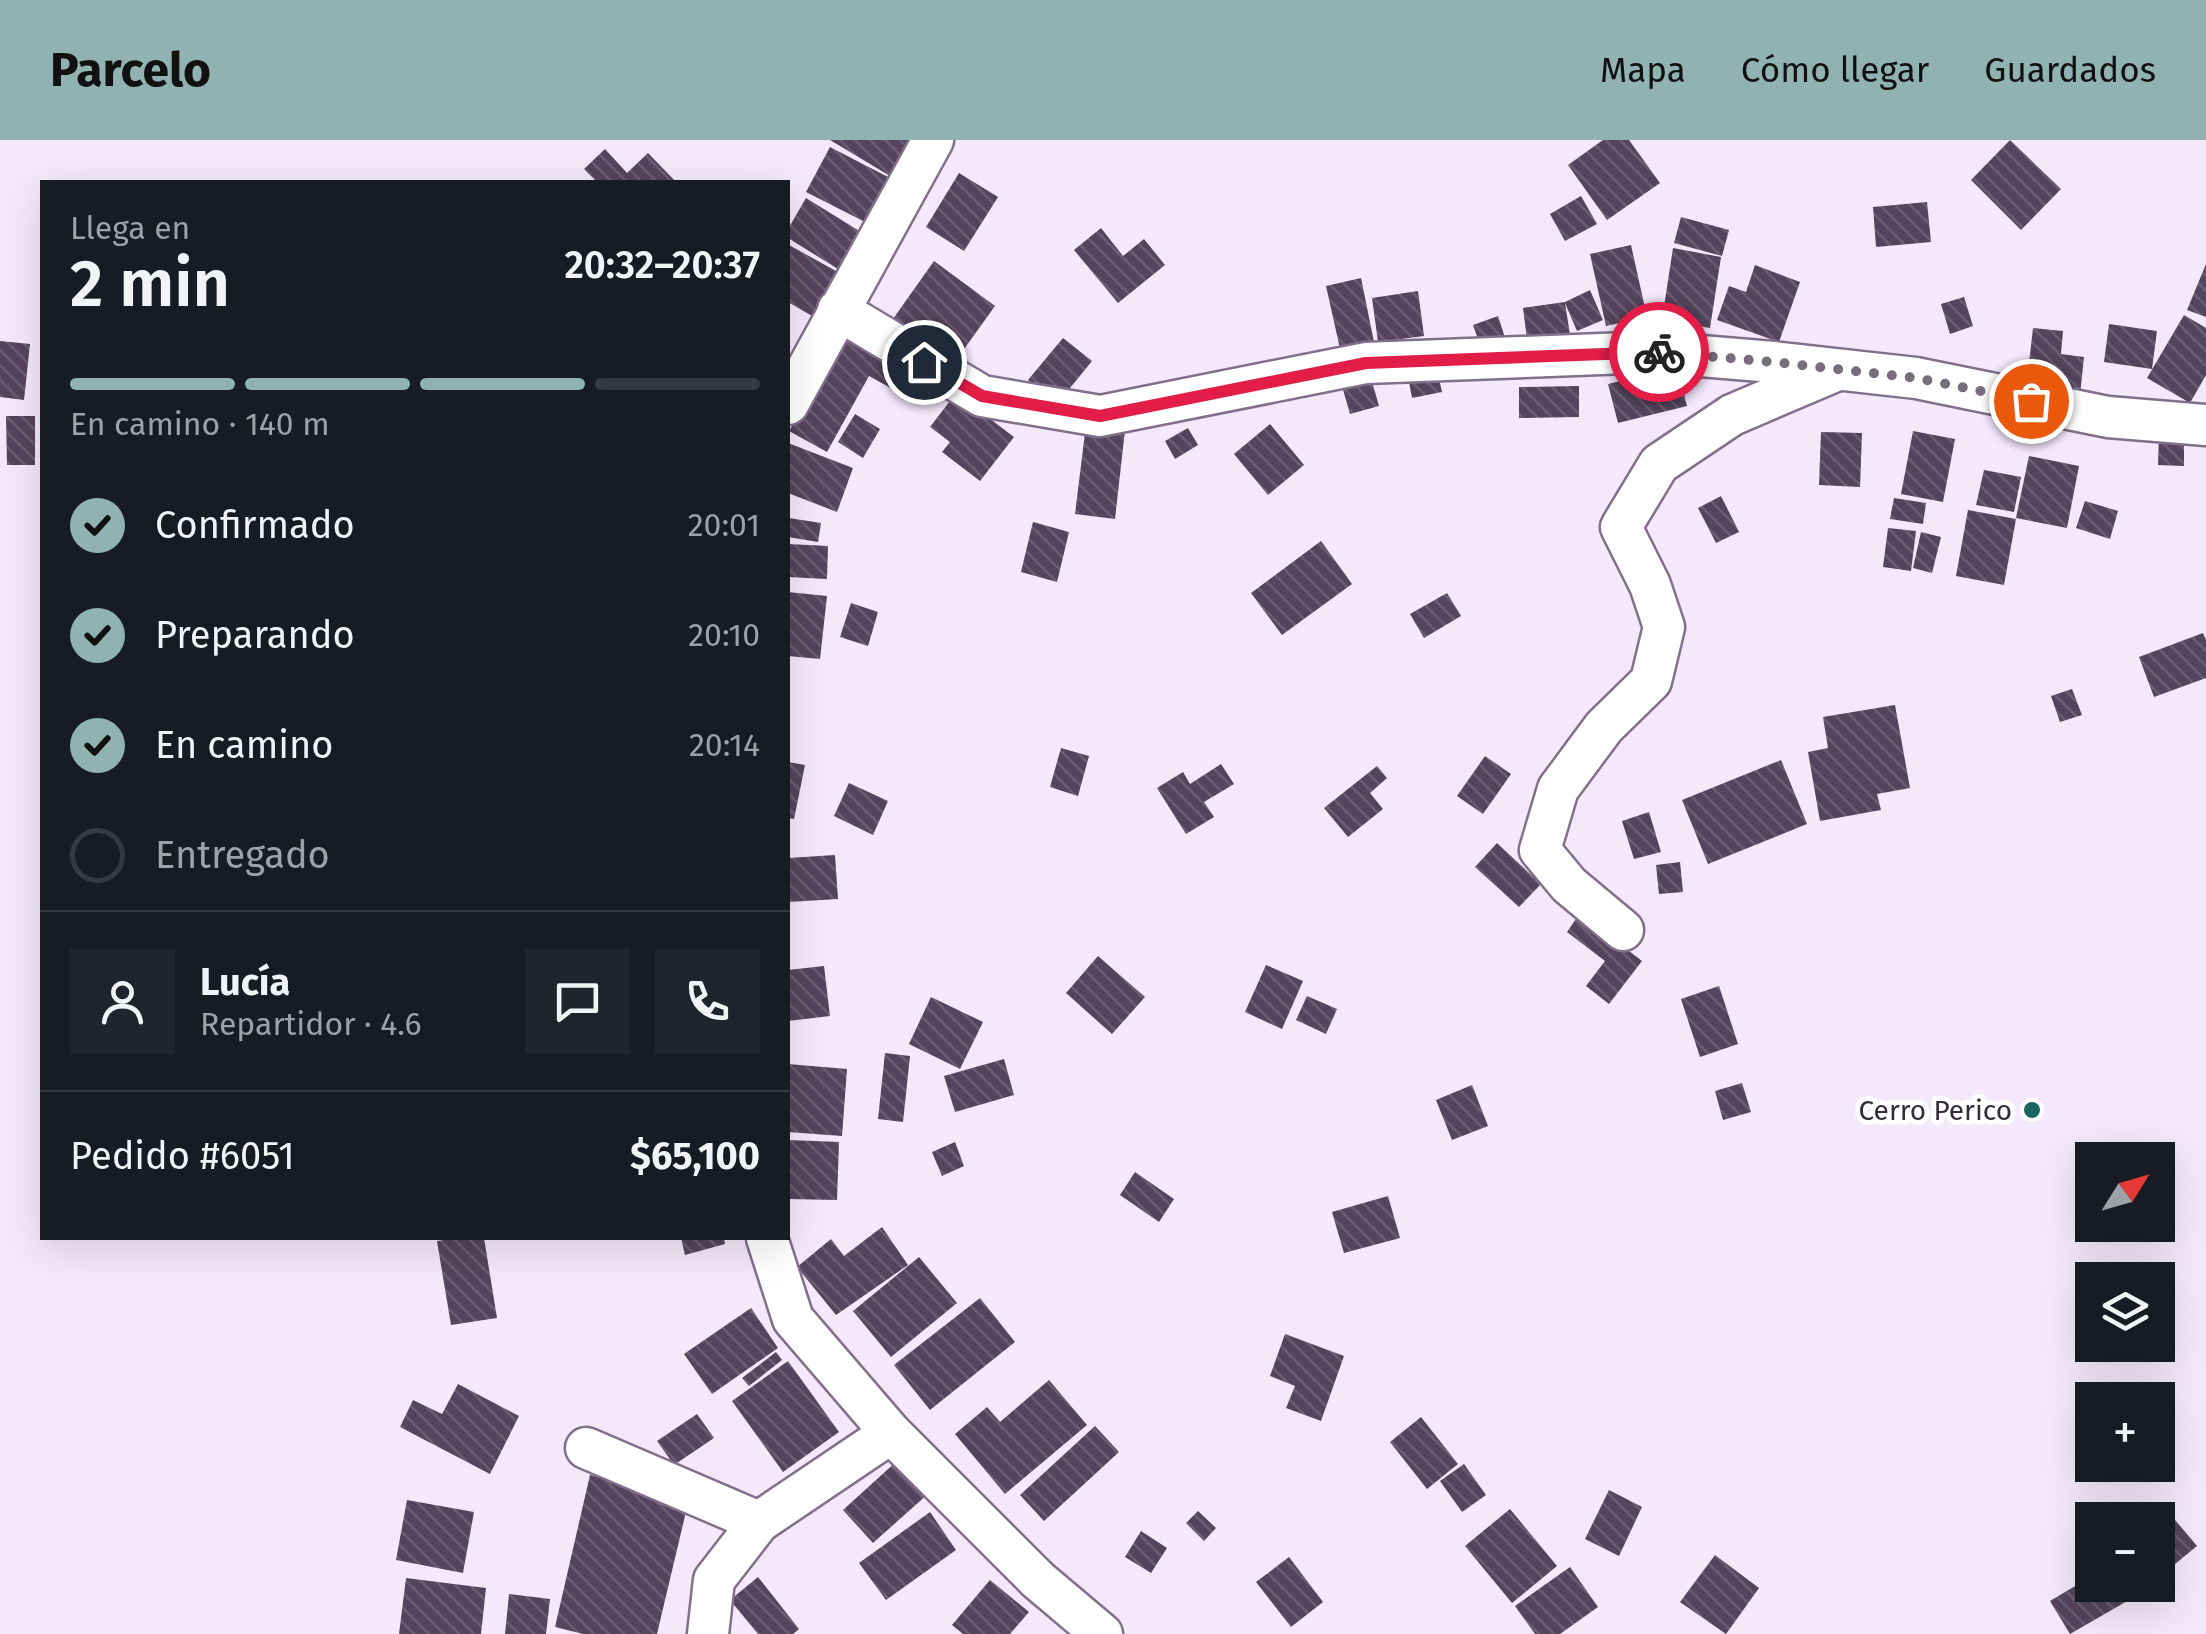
<!DOCTYPE html>
<html lang="es">
<head>
<meta charset="utf-8">
<style>
	:root { --surface:#171b24; --page:#20242c; --text:#f1f3f6; --muted:#9ea1a6; --line:#363941; --accent:#90b3b2 }
	body { margin:0; font-family:"Fira Sans",sans-serif; background:var(--page); color:var(--text); height:100vh; display:flex; flex-direction:column; font-size:38px; white-space:nowrap }
	* { box-sizing:border-box; margin:0 }
	p { font-size:32px; color:var(--muted) }
	.icon { flex:none; width:55px; height:55px; fill:none; stroke:currentColor; stroke-width:2; stroke-linecap:round; stroke-linejoin:round }
	.map { position:relative; flex:1; overflow:hidden }
	.details { position:absolute; left:40px; top:40px; width:750px; height:1060px; display:flex; flex-direction:column; background:var(--surface); border-radius:0px; box-shadow:0 10px 40px #0002 }
	.details>* { flex:none }
	.needle { width:65px; rotate:53deg }
	.controls { position:absolute; left:2075px; top:1002px; display:grid; gap:20px }
	.controls a { display:grid; place-items:center; width:100px; height:100px; border-radius:0px; background:var(--surface); box-shadow:0 10px 40px #0002; font-size:50px }
	.pin { position:absolute; display:grid; place-items:center; width:85px; height:85px; color:#fff; margin:-42px; border:5px solid #fff; border-radius:50%; box-shadow:0 2px 10px #0007 }
	.courier { position:absolute; display:grid; place-items:center; width:100px; height:100px; margin:-50px; border:8px solid #e11d48; border-radius:50%; background:#fff; color:#222; box-shadow:0 2px 12px #0007 }
	.head em { font-style:normal; font-weight:600 }
	.head div { display:flex; flex-direction:column-reverse }
	.head { display:flex; align-items:center; justify-content:space-between; height:170px; padding:0 30px }
	h1 { font-size:65px; font-weight:600; line-height:75px }
	.bar { display:grid; grid-template-columns:repeat(4,1fr); gap:15px 10px; align-content:center; height:120px; padding:0 30px }
	.bar i { height:12px; border-radius:8px; background:var(--line) }
	.bar .selected { background:var(--accent) }
	.bar p { grid-column:span 4 }
	.line { display:flex; align-items:center; gap:25px; padding:0 30px; border-top:2px solid var(--line) }
	.line div { flex:1 }
	.round { display:grid; place-items:center; flex:none; width:105px; height:105px; border-radius:0px; background:var(--page) }
	ol { padding:0 30px; list-style:none }
	li { display:flex; align-items:center; gap:30px; height:110px }
	li p { margin-inline-start:auto }
	li .icon { padding:10px; border-radius:50%; background:var(--accent); color:#111; stroke-width:4 }
	li:last-child { color:var(--muted) }
	li i { width:55px; height:55px; border:5px solid var(--line); border-radius:50% }
	header { display:flex; align-items:center; gap:60px; box-sizing:border-box; height:140px; padding:0 50px; background:var(--accent); color:#111 }
	header strong { font-size:48px }
	nav { display:flex; gap:55px; margin-inline-start:auto; font-size:35px }
	.map>svg:first-child { display:block }
</style>
</head>
<body>
<header>
<strong>Parcelo</strong>
<nav><a>Mapa</a><a>Cómo llegar</a><a>Guardados</a></nav>
</header>
<div class="map">
<svg width="2206" height="1494" viewBox="0 0 2206 1494">
	<defs>
		<pattern id="building-back-hatch" width="6" height="6" patternUnits="userSpaceOnUse" patternTransform="scale(2.5)"><rect width="6" height="6" fill="#55445d"/><path d="M-1 5l2 2M0 0l6 6M5-1l2 2" fill="none" stroke="#6b5d71"/></pattern>
	</defs>
	<rect width="100%" height="100%" fill="#f4e8fb"/>
	<g fill="url(#building-back-hatch)">
		<path d="M830,0H911L890,36Z"/>
		<path d="M1603,0H1629L1660,43L1607,80L1568,25Z"/>
		<path d="M2010,0L2061,49L2021,90L1971,40Z"/>
		<path d="M830,7L888,37L865,82L806,52Z"/>
		<path d="M605,9L627,33L648,13L676,42H597L584,29Z"/>
		<path d="M959,33L998,57L964,111L926,87Z"/>
		<path d="M1581,56L1597,84L1565,101L1550,74Z"/>
		<path d="M806,58L861,92L838,129L788,98V89Z"/>
		<path d="M1927,62L1931,102L1876,107L1873,67Z"/>
		<path d="M1681,77L1729,90L1722,116L1674,103Z"/>
		<path d="M1101,88L1123,116L1144,99L1165,125L1118,163L1074,110Z"/>
		<path d="M789,105L836,131L812,176L788,162Z"/>
		<path d="M1631,105L1647,177L1606,186L1590,114Z"/>
		<path d="M1673,108L1721,117L1710,188L1662,180Z"/>
		<path d="M934,121L995,166L949,230L888,186Z"/>
		<path d="M2206,124V177L2187,170Z"/>
		<path d="M1755,125L1800,142L1779,202L1717,180L1729,146L1746,152Z"/>
		<path d="M1361,138L1375,207L1341,213L1326,146Z"/>
		<path d="M1590,150L1603,180L1577,191L1565,163L1571,201L1528,207L1523,168L1565,162Z"/>
		<path d="M1418,151L1424,196L1378,202L1372,158Z"/>
		<path d="M1964,157L1973,186L1950,194L1941,164Z"/>
		<path d="M2184,175L2206,188V235L2190,263L2147,238Z"/>
		<path d="M1498,176L1507,204L1483,213L1473,185Z"/>
		<path d="M2109,184L2157,191L2152,229L2104,222Z"/>
		<path d="M2033,188L2063,191L2061,214L2084,217L2080,255L2026,249Z"/>
		<path d="M846,189L912,227L898,252L869,236L827,312L789,291Z"/>
		<path d="M1063,198L1092,221L1057,264L1028,240Z"/>
		<path d="M0,201L30,204L24,260L0,257Z"/>
		<path d="M1436,225L1442,252L1412,258L1407,231Z"/>
		<path d="M1677,227L1687,266L1618,283L1608,244Z"/>
		<path d="M1369,231L1379,266L1350,274L1340,239Z"/>
		<path d="M1579,246V277L1519,278V247Z"/>
		<path d="M956,253L1014,297L980,341L942,312L950,302L930,287Z"/>
		<path d="M855,274L880,289L863,318L838,302Z"/>
		<path d="M6,276H35V325H7Z"/>
		<path d="M1270,284L1304,325L1268,355L1234,314Z"/>
		<path d="M1086,285L1125,290L1115,379L1075,374Z"/>
		<path d="M1188,288L1198,305L1175,319L1165,301Z"/>
		<path d="M1913,291L1955,299L1943,362L1901,354Z"/>
		<path d="M1821,292L1862,293L1860,347L1819,345Z"/>
		<path d="M2159,294H2184V326L2158,325Z"/>
		<path d="M788,303L853,328L837,372L788,353Z"/>
		<path d="M2029,316L2079,326L2067,388L2016,378Z"/>
		<path d="M1984,330L2021,337L2014,372L1976,365Z"/>
		<path d="M1721,356L1739,392L1716,403L1698,368Z"/>
		<path d="M1894,358L1926,363L1923,384L1890,379Z"/>
		<path d="M2085,361L2118,371L2110,399L2076,388Z"/>
		<path d="M1968,370L2016,379L2004,445L1956,436Z"/>
		<path d="M789,378L821,383L818,402L788,397Z"/>
		<path d="M1033,382L1069,392L1057,442L1021,432Z"/>
		<path d="M1888,388L1916,391L1911,431L1883,427Z"/>
		<path d="M1921,392L1941,397L1932,433L1913,428Z"/>
		<path d="M1321,401L1352,444L1282,495L1251,453Z"/>
		<path d="M788,404L828,406L827,439L788,437Z"/>
		<path d="M788,452L827,456L820,519L788,516Z"/>
		<path d="M1447,453L1461,476L1424,498L1410,474Z"/>
		<path d="M851,463L878,472L868,506L840,497Z"/>
		<path d="M2203,493L2206,500V538L2154,557L2139,517Z"/>
		<path d="M2072,549L2082,575L2060,582L2051,556Z"/>
		<path d="M1895,565L1910,648L1877,654L1881,670L1820,681L1808,612L1828,608L1823,577Z"/>
		<path d="M1061,608L1089,616L1078,656L1050,647Z"/>
		<path d="M1485,616L1511,634L1483,674L1457,656Z"/>
		<path d="M1781,620L1807,684L1708,724L1682,660Z"/>
		<path d="M788,622L805,625L794,679L788,678Z"/>
		<path d="M1221,624L1234,644L1204,662L1214,677L1186,694L1157,648L1183,632L1190,644Z"/>
		<path d="M1377,626L1387,638L1370,653L1383,669L1348,697L1324,668Z"/>
		<path d="M849,643L888,661L873,695L834,676Z"/>
		<path d="M1649,672L1661,712L1634,719L1622,681Z"/>
		<path d="M1497,703L1541,744L1519,767L1475,727Z"/>
		<path d="M835,715L838,759L788,762V718Z"/>
		<path d="M1680,722L1683,752L1659,754L1656,725Z"/>
		<path d="M1580,773L1642,821L1609,864L1586,846L1605,821L1567,792Z"/>
		<path d="M1098,816L1145,857L1112,894L1066,853Z"/>
		<path d="M1266,825L1303,841L1282,889L1245,872Z"/>
		<path d="M824,826L830,876L788,881V830Z"/>
		<path d="M1719,846L1738,904L1700,917L1681,859Z"/>
		<path d="M1307,856L1337,869L1326,894L1296,880Z"/>
		<path d="M931,857L983,882L960,929L909,904Z"/>
		<path d="M885,913L910,916L903,982L878,979Z"/>
		<path d="M1004,919L1014,955L955,972L944,936Z"/>
		<path d="M788,924L847,929L842,996L788,992Z"/>
		<path d="M1742,943L1751,972L1723,980L1715,951Z"/>
		<path d="M1472,945L1488,986L1452,1000L1436,960Z"/>
		<path d="M788,1000L839,1002L837,1060L788,1059Z"/>
		<path d="M955,1002L964,1026L942,1036L932,1012Z"/>
		<path d="M1135,1032L1174,1059L1159,1082L1120,1055Z"/>
		<path d="M1388,1056L1400,1098L1344,1113L1332,1072Z"/>
		<path d="M882,1087L908,1125L836,1175L797,1127L831,1099L844,1116Z"/>
		<path d="M457,1098H484L497,1178L451,1185L437,1101Z"/>
		<path d="M681,1098H724L725,1104L685,1115Z"/>
		<path d="M919,1117L957,1163L891,1217L853,1171Z"/>
		<path d="M980,1158L1015,1202L930,1270L894,1225Z"/>
		<path d="M751,1168L778,1208L712,1254L684,1214Z"/>
		<path d="M1285,1194L1344,1216L1321,1281L1286,1268L1295,1246L1270,1236Z"/>
		<path d="M776,1212L782,1220L749,1246L742,1238Z"/>
		<path d="M788,1221L839,1292L783,1332L732,1261Z"/>
		<path d="M1049,1240L1087,1285L1005,1354L955,1294L987,1267L1000,1282Z"/>
		<path d="M458,1244L519,1276L490,1334L400,1287L413,1260L442,1274Z"/>
		<path d="M697,1274L714,1298L674,1325L657,1301Z"/>
		<path d="M1421,1277L1458,1324L1427,1349L1390,1302Z"/>
		<path d="M1095,1286L1119,1312L1044,1381L1020,1355Z"/>
		<path d="M898,1320L929,1353L873,1403L843,1370Z"/>
		<path d="M1464,1324L1486,1355L1462,1372L1440,1341Z"/>
		<path d="M590,1335L689,1359L657,1494H583L555,1487Z"/>
		<path d="M1609,1350L1642,1367L1619,1416L1585,1399Z"/>
		<path d="M407,1360L474,1372L463,1433L396,1420Z"/>
		<path d="M1510,1369L1557,1426L1512,1463L1465,1406Z"/>
		<path d="M1198,1371L1216,1388L1204,1401L1186,1383Z"/>
		<path d="M930,1372L956,1410L886,1460L859,1423Z"/>
		<path d="M2171,1375L2197,1406L2158,1438V1386Z"/>
		<path d="M1141,1391L1167,1408L1151,1433L1125,1417Z"/>
		<path d="M1715,1415L1759,1448L1726,1494L1680,1462Z"/>
		<path d="M1289,1417L1323,1462L1291,1487L1256,1442Z"/>
		<path d="M1570,1427L1598,1467L1560,1494H1535L1515,1466Z"/>
		<path d="M2092,1436V1445H2121L2129,1460L2070,1494L2050,1461Z"/>
		<path d="M758,1437L799,1489L793,1494H758L730,1460Z"/>
		<path d="M406,1438L486,1448L481,1494H399Z"/>
		<path d="M990,1440L1029,1472L1010,1494H963L952,1485Z"/>
		<path d="M509,1454L550,1459L546,1494H505Z"/>
	</g>
	<g fill="none" stroke-linecap="round" stroke-linejoin="round">
		<g stroke="#82708b" stroke-width="45">
			<g id="minor">
				<path d="M838,170L982,256L1100,276L1366,223L1653,212L1773,222L1916,238L2108,277L2206,285"/>
				<path d="M788,264L933,0"/>
				<path d="M1623,790L1569,745L1540,710L1558,649L1604,587L1651,541L1664,487L1650,445L1621,387L1659,324L1732,275L1835,231"/>
				<path d="M767,1098L793,1179L891,1293L1038,1440L1102,1494"/>
				<path d="M586,1308L759,1382"/>
				<path d="M708,1494L714,1440L759,1382L891,1293"/>
			</g>
		</g>
		<use href="#minor" stroke="#fff" stroke-width="40"/>
	</g>
	<g fill="none" stroke-linecap="round" stroke-linejoin="round">
		<path stroke="#776e7c" stroke-width="10" stroke-dasharray="0 18" d="M1659,212L1773,222L1916,238L2031,261"/>
		<path stroke="#e11d48" stroke-width="12" d="M924,222L982,256L1100,276L1366,223L1659,212"/>
	</g>
	<circle fill="#1a655f" stroke="#fff" stroke-width="4" cx="2032" cy="970" r="10"/>
	<g text-anchor="middle" dominant-baseline="central" stroke-width="10" stroke-linejoin="round" paint-order="stroke">
		<g font-size="28" fill="#342c38" stroke="#fff" text-anchor="end">
			<text x="2012" y="970">Cerro Perico</text>
		</g>
	</g>
</svg>
<div class="controls">
<a><svg class="needle" viewBox="-14 -14 28 28"><path d="M0-13l5 13h-10z" fill="#e53935"/><path d="M0 13l5-13h-10z" fill="#9ea1a6"/></svg></a>
<a><svg class="icon" aria-label="layers" viewBox="0 0 24 24"><path d="M12 4l9 5-9 5-9-5zM3 14l9 5 9-5"/></svg></a>
<a>+</a>
<a>−</a>
</div>
<div class="pin" style="left:2031px;top:261px;background:#ea580c"><svg class="icon" aria-label="bag" viewBox="0 0 24 24"><path d="M5 8h14l-1 12H6zM9 8a3 3 0 0 1 6 0"/></svg></div>
<div class="pin" style="left:924px;top:222px;background:#1f2937"><svg class="icon" aria-label="home" viewBox="0 0 24 24"><path d="M3 11l9-7 9 7M6 9v11h12V9"/></svg></div>
<div class="courier" style="left:1659px;top:212px"><svg class="icon" aria-label="bike" viewBox="0 0 24 24"><circle cx="6" cy="16" r="4"/><circle cx="18" cy="16" r="4"/><path d="M6 16l4-8h5l3 8M10 8l3 8H6M13 5h3"/></svg></div>
<section class="details">
<div class="head"><div><h1>2 min</h1><p>Llega en</p></div><em>20:32–20:37</em></div>
<div class="bar"><i class="selected"></i><i class="selected"></i><i class="selected"></i><i></i><p>En camino · 140 m</p></div>
<ol>
<li><svg class="icon" aria-label="check" viewBox="0 0 24 24"><path d="M5 12l5 5 9-10"/></svg>Confirmado<p>20:01</p></li>
<li><svg class="icon" aria-label="check" viewBox="0 0 24 24"><path d="M5 12l5 5 9-10"/></svg>Preparando<p>20:10</p></li>
<li><svg class="icon" aria-label="check" viewBox="0 0 24 24"><path d="M5 12l5 5 9-10"/></svg>En camino<p>20:14</p></li>
<li><i></i>Entregado</li>
</ol>
<div class="line" style="height:180px"><a class="round"><svg class="icon" aria-label="person" viewBox="0 0 24 24"><circle cx="12" cy="8" r="4"/><path d="M4 21q1-7 8-7t8 7"/></svg></a><div><b>Lucía</b><p>Repartidor · 4.6</p></div><a class="round"><svg class="icon" aria-label="chat" viewBox="0 0 24 24"><path d="M4 5h16v11H9l-5 4z"/></svg></a><a class="round"><svg class="icon" aria-label="phone" viewBox="0 0 24 24"><path d="M5 4h4l2 5-3 2q2 4 5 5l2-3 5 2v4C11 20 4 13 5 4z"/></svg></a></div>
<div class="line" style="height:130px"><div>Pedido #6051</div><b>$65,100</b></div>
</section>
</div>
</body>
</html>
